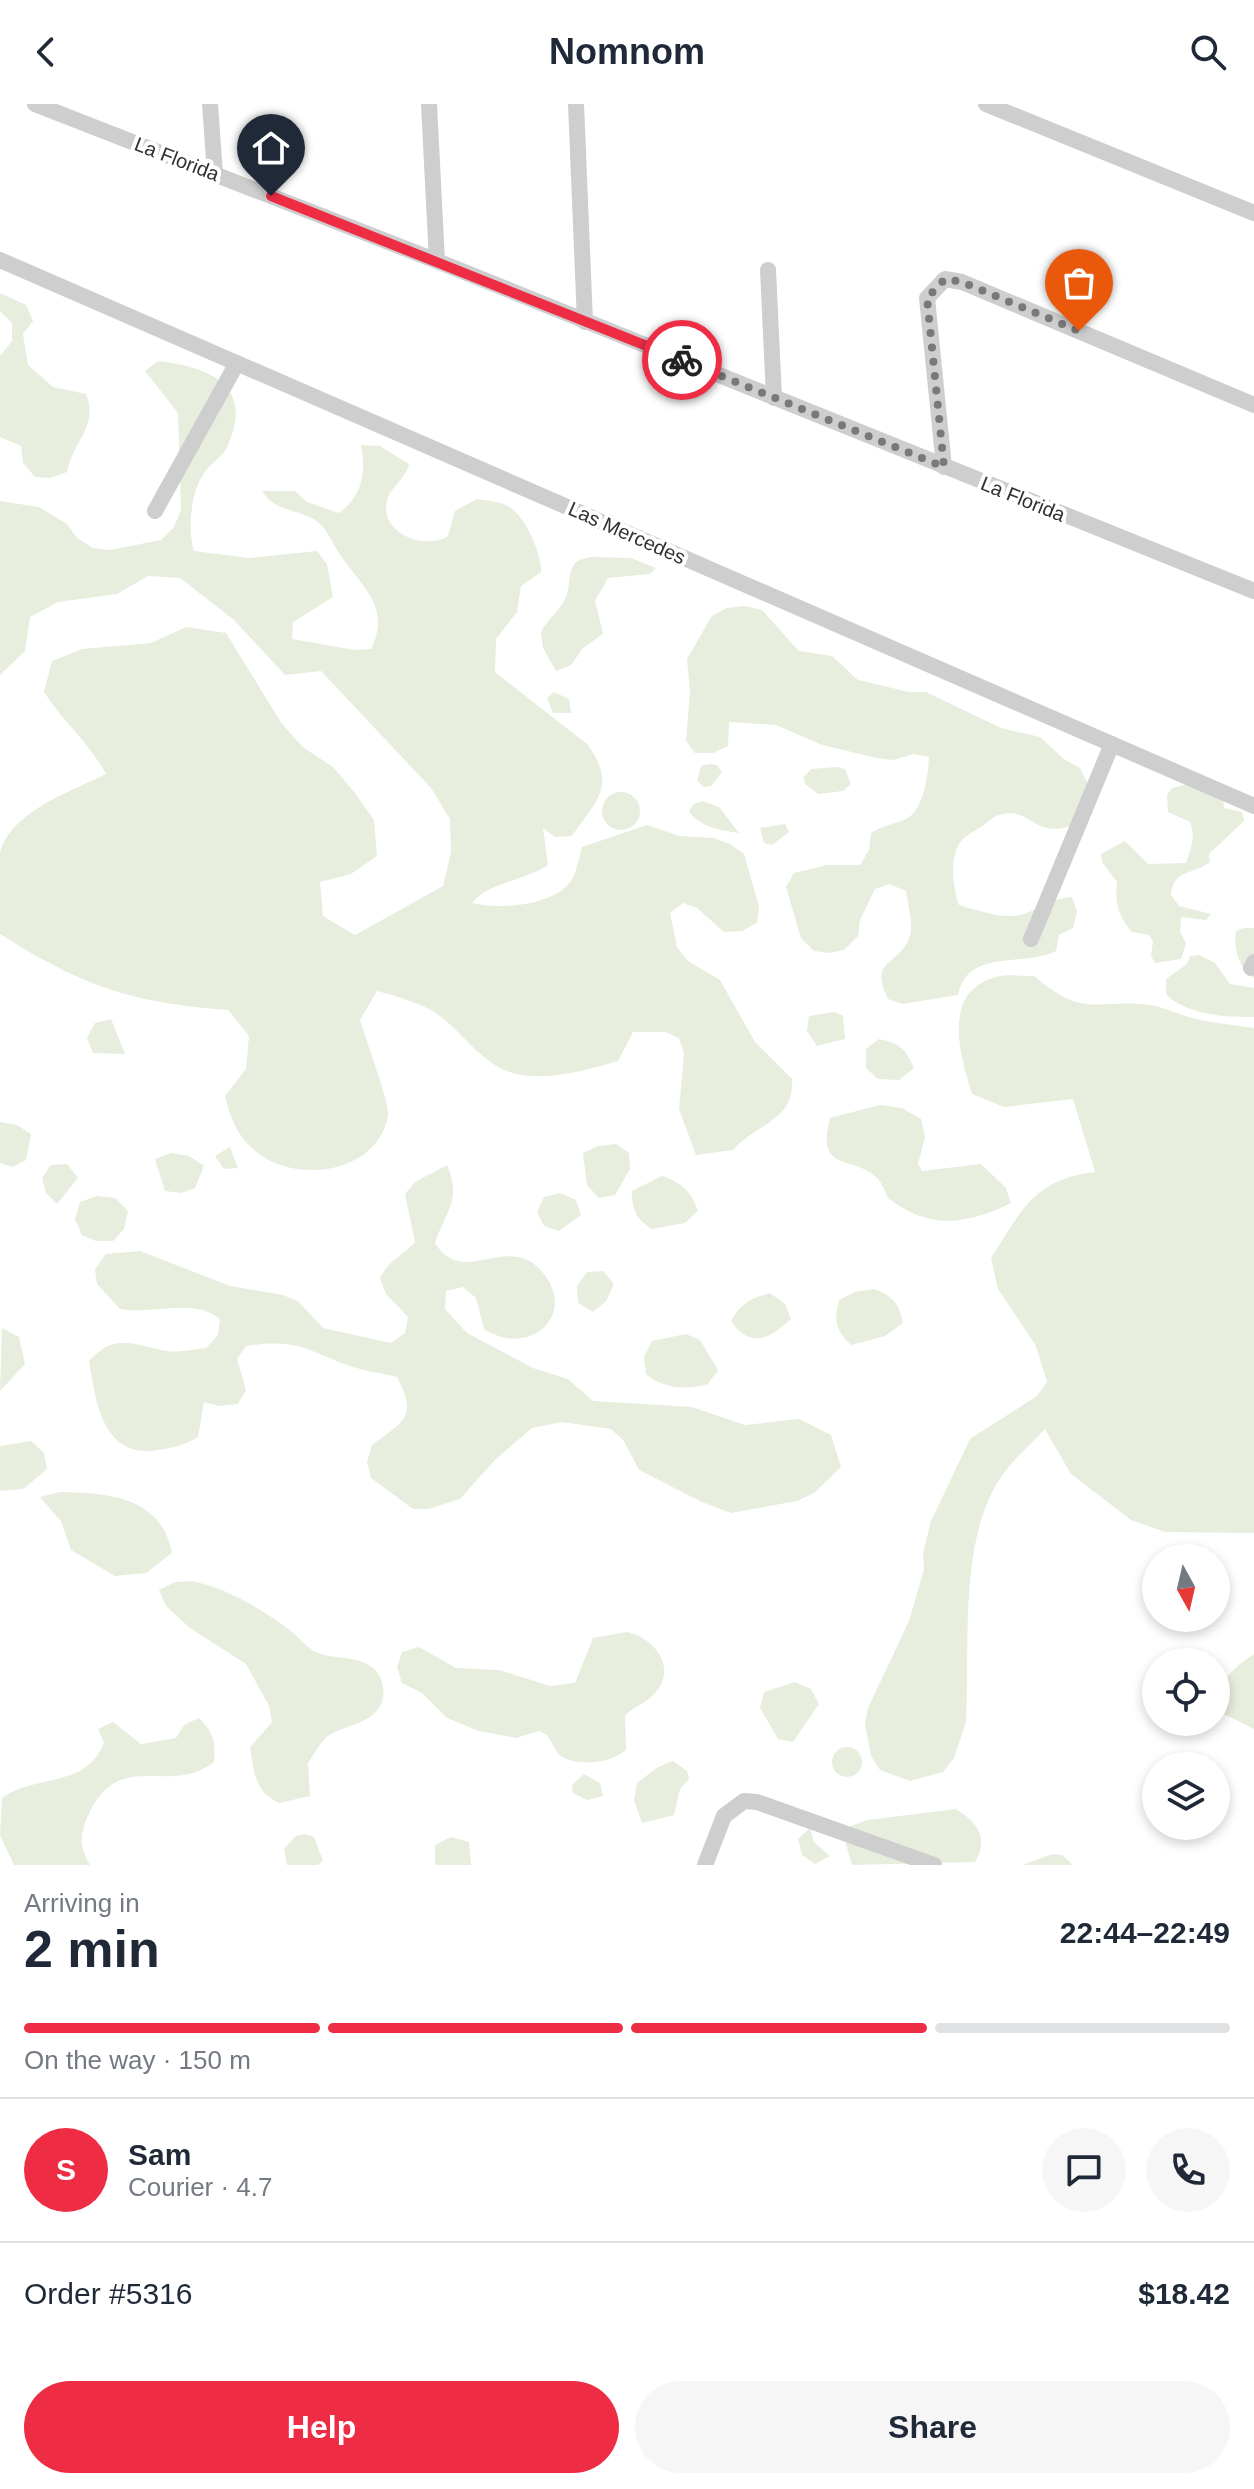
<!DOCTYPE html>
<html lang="en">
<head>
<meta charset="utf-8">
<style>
	:root { --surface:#fff; --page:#f6f6f7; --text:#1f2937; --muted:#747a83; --line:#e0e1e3; --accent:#ee2d44 }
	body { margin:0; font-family:Arial,sans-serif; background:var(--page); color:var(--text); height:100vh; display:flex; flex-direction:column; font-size:30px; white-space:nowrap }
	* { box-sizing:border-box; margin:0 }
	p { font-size:26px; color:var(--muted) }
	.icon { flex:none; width:44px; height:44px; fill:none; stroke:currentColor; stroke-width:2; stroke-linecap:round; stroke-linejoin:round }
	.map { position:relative; height:1761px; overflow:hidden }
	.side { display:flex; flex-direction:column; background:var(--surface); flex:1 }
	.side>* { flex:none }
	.needle { width:52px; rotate:172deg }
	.fabs { position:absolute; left:1142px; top:1440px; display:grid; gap:16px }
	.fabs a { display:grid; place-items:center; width:88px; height:88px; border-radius:50%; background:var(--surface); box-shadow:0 4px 12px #0003; font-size:40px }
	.pin { position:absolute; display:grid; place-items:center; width:68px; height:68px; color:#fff; margin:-82px -34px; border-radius:50% 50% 50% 0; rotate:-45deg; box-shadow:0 0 8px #0007 }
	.pin .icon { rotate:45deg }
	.courier { position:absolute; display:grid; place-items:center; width:80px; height:80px; margin:-40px; border:6px solid #ee2d44; border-radius:50%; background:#fff; color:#222; box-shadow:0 2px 10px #0007 }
	.summary em { font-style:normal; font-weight:800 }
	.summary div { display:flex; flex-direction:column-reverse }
	.summary { display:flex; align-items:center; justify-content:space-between; height:136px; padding:0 24px }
	h1 { font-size:52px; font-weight:800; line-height:60px }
	.bar { display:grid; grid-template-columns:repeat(4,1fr); gap:12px 8px; align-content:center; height:96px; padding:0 24px }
	.bar i { height:10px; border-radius:6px; background:var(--line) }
	.bar .current { background:var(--accent) }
	.bar p { grid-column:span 4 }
	.line { display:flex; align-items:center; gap:20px; padding:0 24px; border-top:2px solid var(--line) }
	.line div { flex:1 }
	.round { display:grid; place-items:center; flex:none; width:84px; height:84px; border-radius:42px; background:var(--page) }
	.action { display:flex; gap:16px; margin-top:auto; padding:16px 24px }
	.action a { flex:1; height:92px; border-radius:48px; background:var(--accent); color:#fff; font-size:32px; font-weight:800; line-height:92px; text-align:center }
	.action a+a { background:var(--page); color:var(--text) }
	header { display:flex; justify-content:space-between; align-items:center; height:104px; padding:0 24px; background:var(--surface); font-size:36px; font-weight:800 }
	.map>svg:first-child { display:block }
</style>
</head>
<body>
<header><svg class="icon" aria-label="back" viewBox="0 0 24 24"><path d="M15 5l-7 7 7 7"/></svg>Nomnom<svg class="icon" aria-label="search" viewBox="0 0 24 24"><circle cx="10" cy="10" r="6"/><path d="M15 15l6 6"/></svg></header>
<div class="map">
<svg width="1254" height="1761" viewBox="0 0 1254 1761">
	<rect width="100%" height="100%" fill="#fff"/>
	<g fill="#e7eede">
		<path d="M0,189L26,201L33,217L23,230L28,261L53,283L86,290C99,323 73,336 67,368L50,374L35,373L23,359L21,342L0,333V252L12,237V219L0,207Z"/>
		<path d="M158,257C210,263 254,281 228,341C223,354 211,358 204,369C191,388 187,426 194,447L249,454L317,447L327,460L333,493L293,518L292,535L355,546L371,545C393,501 358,480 337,446C330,435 327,424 315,416C295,404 275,408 262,387H295L307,398L339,409C363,391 366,369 361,341L380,342L409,360C406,375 390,383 387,397C379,429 425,447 448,432L455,407L477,395C487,396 499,398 508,402C525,411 542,450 541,468L521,482L517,508L496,535L495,568L587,640C618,682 596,696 572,732L555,733L543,724L548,761C525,777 488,778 472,799C499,806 558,802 573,774C577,765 579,753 582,743L647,721L679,732L714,734L730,740L744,750L759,802L757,819L742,827L724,828L697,804L683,799L670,809L677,843L688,857L720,876L755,938L792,975C795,1017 757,1019 733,1046L696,1051L679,1005L684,949L679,934L665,928H633L618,957C584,967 535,981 502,965C478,953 461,928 440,912C423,899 398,893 377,887L360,916C365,934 390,1000 388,1011C379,1068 299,1081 258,1049C238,1034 231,1016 225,992L246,965L249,932L228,906C132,899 82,882 0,830C0,806 0,774 0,750C9,708 72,687 106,670C87,636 65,620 44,588L52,557L82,545L151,539L186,523L226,529L282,620L304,644L333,663L355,689L374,716L377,752L351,770L320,778L323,812L355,831L443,782L451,748L450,715L431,684L321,567L285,571L234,516L180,474L148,472L117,490L58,498L30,513L25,547L0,571V397L39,403L67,420L77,434L93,444L110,446L161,436L174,423L181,406L178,309L145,267Z"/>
		<path d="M591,453L631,454L656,464L650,470L608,474L595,497L603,530L583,544L571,561L556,567L543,544L541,528C547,516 558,508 564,497C575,477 561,457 591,453Z"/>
		<path d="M745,502L762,506L799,547L832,552L858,576L909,588H926L1001,624L1040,633L1065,656L1080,664L1096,695L1092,711C1035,747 1035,700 999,711C994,712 988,718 984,721C977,726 968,730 963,735C948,749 953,784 959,801C981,807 1007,818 1029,808C1045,801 1054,794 1072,793L1077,808L1073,824L1059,831L1056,847C1023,864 968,843 958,891L902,900L888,895C869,856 896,862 908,837C915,823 908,802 906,787L889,780L875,785L860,816L858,832L844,846L829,849L814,847L801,834L786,783L794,769L827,761H860L869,746L871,729C883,721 897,720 908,714C924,703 928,672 929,653L913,650L894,656L877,654L822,641L776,621L729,618L728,642L713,649H695L686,637L690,588L687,555L712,512L727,504Z"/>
		<path d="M554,588L569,595L571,609H553L547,594Z"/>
		<path d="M709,660L717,661L722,668L711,682L704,683L697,677L701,662Z"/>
		<path d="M837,663L845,665L851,680L843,687L818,690L805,680L804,673L811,665Z"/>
		<path d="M1188,680L1223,696L1224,704L1242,708L1244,717L1209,750L1210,758C1193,771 1173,765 1171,791L1179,802L1211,810L1206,816L1181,813L1180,828L1186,839L1181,855L1155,859L1151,852L1153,837L1149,831L1132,828C1118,812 1115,798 1117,778L1102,758L1101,750L1125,737L1148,760L1186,759C1191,744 1196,734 1190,718L1168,708L1167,691L1172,684Z"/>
		<circle cx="621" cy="707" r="19"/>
		<path d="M702,697L719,703L739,729C721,726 700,724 689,707L694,700Z"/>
		<path d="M785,720L789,728L772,741L764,739L760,724Z"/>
		<path d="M1244,824H1254V874C1239,866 1233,843 1236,827Z"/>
		<path d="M1199,851L1215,859L1230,880L1254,884V913C1228,914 1184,910 1166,890V875L1187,860L1190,852Z"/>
		<path d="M1034,872C1088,918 1097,892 1156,902C1168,905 1180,911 1192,914C1212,919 1234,921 1254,924V1429L1165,1428L1131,1416L1071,1370L1045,1325C1029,1342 1008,1360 996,1381C959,1445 970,1546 966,1618L954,1654L943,1668L910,1677L880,1666L871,1652L865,1620L868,1604L909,1517L924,1465L923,1450L931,1417L970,1335L1037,1292L1047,1278L1036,1242L998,1185L991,1154C1022,1106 1034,1075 1095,1068L1073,995L1004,1003L972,990C960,952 941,887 996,873C1007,870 1023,872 1034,872Z"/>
		<path d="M835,908L843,912L845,935L817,942L807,927L809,912Z"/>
		<path d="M111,915L125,950L93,949L87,934L95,919Z"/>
		<path d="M879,935C900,940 905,944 914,964L899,976L878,975L866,964V945Z"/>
		<path d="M880,1001L902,1004L921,1015L925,1033L918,1060L922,1067L981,1060L1006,1084L1011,1099C966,1121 929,1126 888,1094C872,1040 812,1081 830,1014Z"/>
		<path d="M0,1018L17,1021L31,1030L26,1056L12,1063L0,1059Z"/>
		<path d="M616,1040L629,1049L630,1065L615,1091L599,1094L587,1081L583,1049L598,1042Z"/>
		<path d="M230,1043L238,1064L224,1065L215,1052Z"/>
		<path d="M171,1049L189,1052L204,1062L195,1084L181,1089L165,1087L155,1055Z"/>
		<path d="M67,1060L78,1074L57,1100L46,1089L42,1074L51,1061Z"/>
		<path d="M447,1061C462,1097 446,1106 435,1139C464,1186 509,1125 544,1170C577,1212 529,1254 484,1225L476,1194L463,1183L446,1187L445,1205L467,1229L533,1264L568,1275L593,1297L692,1303L745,1321L799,1315L831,1331L841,1363L814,1389L797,1397L731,1409L702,1398L639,1366L624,1337L611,1325L562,1318L532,1324L495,1356L460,1395L428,1405H413L371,1374L367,1358L372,1341C402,1318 419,1314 397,1273C385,1269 372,1269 360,1265C309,1250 305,1233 246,1242L237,1255L246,1286L238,1300L219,1302L204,1298L198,1333C184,1341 174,1344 158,1346C103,1355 96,1299 89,1257C116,1228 133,1241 167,1247C179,1249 194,1245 206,1244L218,1231L220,1215C193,1193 153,1211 120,1205L97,1180L95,1165L106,1150L140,1147L230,1182L283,1191L299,1198L323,1224L391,1239L405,1229L408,1213L386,1190L380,1174C388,1157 402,1152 415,1138L405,1090L415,1078Z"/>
		<path d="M662,1072C682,1079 691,1087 698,1107L685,1119L652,1125C636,1115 632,1106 632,1087Z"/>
		<path d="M560,1089L576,1096L581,1111L559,1127L544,1122L537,1108L544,1093Z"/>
		<path d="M97,1092L115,1094L128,1107L124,1125L113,1137H96L82,1131L75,1115L80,1098Z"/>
		<path d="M603,1167L614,1180L606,1197L593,1208L578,1199L577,1182L587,1168Z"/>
		<path d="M874,1185C893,1192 899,1200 903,1219L885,1232L851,1241C835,1226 834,1216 839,1196L855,1188Z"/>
		<path d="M770,1189L785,1200L791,1215C770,1235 750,1245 731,1217C741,1199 751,1194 770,1189Z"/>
		<path d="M2,1224L19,1233L25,1260L0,1287Z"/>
		<path d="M686,1230L700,1236L718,1266L708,1280C686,1286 664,1285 646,1270L644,1253L652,1237Z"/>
		<path d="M31,1337L44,1349L47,1365L23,1385L0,1387V1342Z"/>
		<path d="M60,1388C108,1389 161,1392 172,1449L146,1469L115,1472L71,1446L61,1417L40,1393Z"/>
		<path d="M192,1477C227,1484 263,1506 291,1527C299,1533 306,1543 314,1547C333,1557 356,1550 373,1564C382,1571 386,1587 382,1598C373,1620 348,1620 331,1630C322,1635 314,1650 308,1659L310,1692L279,1699C254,1687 254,1668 250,1643L272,1618L269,1602L246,1560L190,1524L166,1502L159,1486L175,1478Z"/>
		<path d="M627,1528C654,1534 678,1563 655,1589C646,1600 633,1602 625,1612L626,1646C610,1660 576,1663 559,1651L547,1631L539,1627L516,1634L479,1627L447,1614L422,1589L402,1579L397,1563L402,1548L419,1543L456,1564L499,1566L550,1582L575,1579L593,1534Z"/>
		<path d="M1254,1550V1625L1216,1606C1216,1579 1233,1564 1254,1550Z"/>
		<path d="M795,1578L811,1585L819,1600L793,1638L778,1635L760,1604L764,1588Z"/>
		<path d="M199,1614C213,1628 216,1638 214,1658C168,1694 118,1641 87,1714C79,1733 80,1743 90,1761H14L0,1731L2,1694C34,1670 86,1685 104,1639L98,1625L113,1618L141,1640L176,1634L184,1621Z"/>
		<circle cx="847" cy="1658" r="15"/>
		<path d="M673,1657L687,1667L689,1675L680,1685L674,1711L642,1719L634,1696L637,1679L658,1663Z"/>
		<path d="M584,1670L600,1679L603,1692L587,1696L573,1689L572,1681Z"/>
		<path d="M956,1705C978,1719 989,1734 975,1758L852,1761L845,1737L851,1722L867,1716Z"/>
		<path d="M810,1724L814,1738L830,1752L815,1760L802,1751L798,1735Z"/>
		<path d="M305,1730L314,1733L323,1757L318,1761H287L284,1745L296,1732Z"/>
		<path d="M451,1733L469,1738L471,1761H435V1741Z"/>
		<path d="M1053,1750L1062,1751L1073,1761H1022Z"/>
	</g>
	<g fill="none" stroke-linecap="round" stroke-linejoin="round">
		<g stroke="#cecece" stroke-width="16">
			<path d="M35,0L437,157L1254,487"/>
			<path d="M210,0L215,70"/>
			<path d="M429,0L437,157"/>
			<path d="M576,0L585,218"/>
			<path d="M986,0L1254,109"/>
			<path d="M0,156L1254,702"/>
			<path d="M768,166L774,294"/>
			<path d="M944,363L927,194L945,175L962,178L1254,301"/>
			<path d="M155,407L237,259"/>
			<path d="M1031,835L1112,640"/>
			<path d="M1251,864L1254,858"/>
			<path d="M705,1761L724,1712L744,1697L757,1698L934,1761"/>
		</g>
	</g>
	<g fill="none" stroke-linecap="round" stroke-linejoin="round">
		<path stroke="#797979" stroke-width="8" stroke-dasharray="0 14.4" d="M682,256L944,363L927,194L945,175L962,178L1079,227"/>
		<path stroke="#ee2d44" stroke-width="10" d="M271,92L682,256"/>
	</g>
	<g text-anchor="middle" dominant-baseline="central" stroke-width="8" stroke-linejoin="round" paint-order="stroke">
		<g font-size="20" fill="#313131" stroke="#fff">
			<text transform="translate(177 55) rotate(21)">La Florida</text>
			<text transform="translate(1023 395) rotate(22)">La Florida</text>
			<text transform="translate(627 429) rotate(24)">Las Mercedes</text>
		</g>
	</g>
</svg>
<div class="fabs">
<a><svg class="needle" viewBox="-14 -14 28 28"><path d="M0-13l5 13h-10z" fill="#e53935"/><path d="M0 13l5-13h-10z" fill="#747a83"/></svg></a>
<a><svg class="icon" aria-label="locate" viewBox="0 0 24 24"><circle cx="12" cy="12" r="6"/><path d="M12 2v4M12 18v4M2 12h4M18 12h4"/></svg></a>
<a><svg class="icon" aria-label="layers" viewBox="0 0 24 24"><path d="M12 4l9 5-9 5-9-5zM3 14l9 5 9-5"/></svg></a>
</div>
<div class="pin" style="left:1079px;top:227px;background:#ea580c"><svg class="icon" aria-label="bag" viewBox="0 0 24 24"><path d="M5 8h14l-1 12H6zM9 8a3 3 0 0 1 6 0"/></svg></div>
<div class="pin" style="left:271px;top:92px;background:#1f2937"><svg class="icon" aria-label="home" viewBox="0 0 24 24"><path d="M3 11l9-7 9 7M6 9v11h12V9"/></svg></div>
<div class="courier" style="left:682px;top:256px"><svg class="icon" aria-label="bike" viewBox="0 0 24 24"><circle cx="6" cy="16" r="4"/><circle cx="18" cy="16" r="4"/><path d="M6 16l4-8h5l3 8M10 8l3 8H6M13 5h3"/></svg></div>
</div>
<section class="side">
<div class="summary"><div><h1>2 min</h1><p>Arriving in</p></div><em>22:44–22:49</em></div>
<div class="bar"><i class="current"></i><i class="current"></i><i class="current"></i><i></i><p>On the way · 150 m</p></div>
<div class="line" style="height:144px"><b class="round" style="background:var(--accent);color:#fff">S</b><div><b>Sam</b><p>Courier · 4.7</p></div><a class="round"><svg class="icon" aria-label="chat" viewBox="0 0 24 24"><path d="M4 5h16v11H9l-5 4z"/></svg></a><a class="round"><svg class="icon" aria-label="phone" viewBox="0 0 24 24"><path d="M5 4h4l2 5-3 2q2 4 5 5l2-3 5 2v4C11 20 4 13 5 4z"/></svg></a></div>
<div class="line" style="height:104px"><div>Order #5316</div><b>$18.42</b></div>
<div class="action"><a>Help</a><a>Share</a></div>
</section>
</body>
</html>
